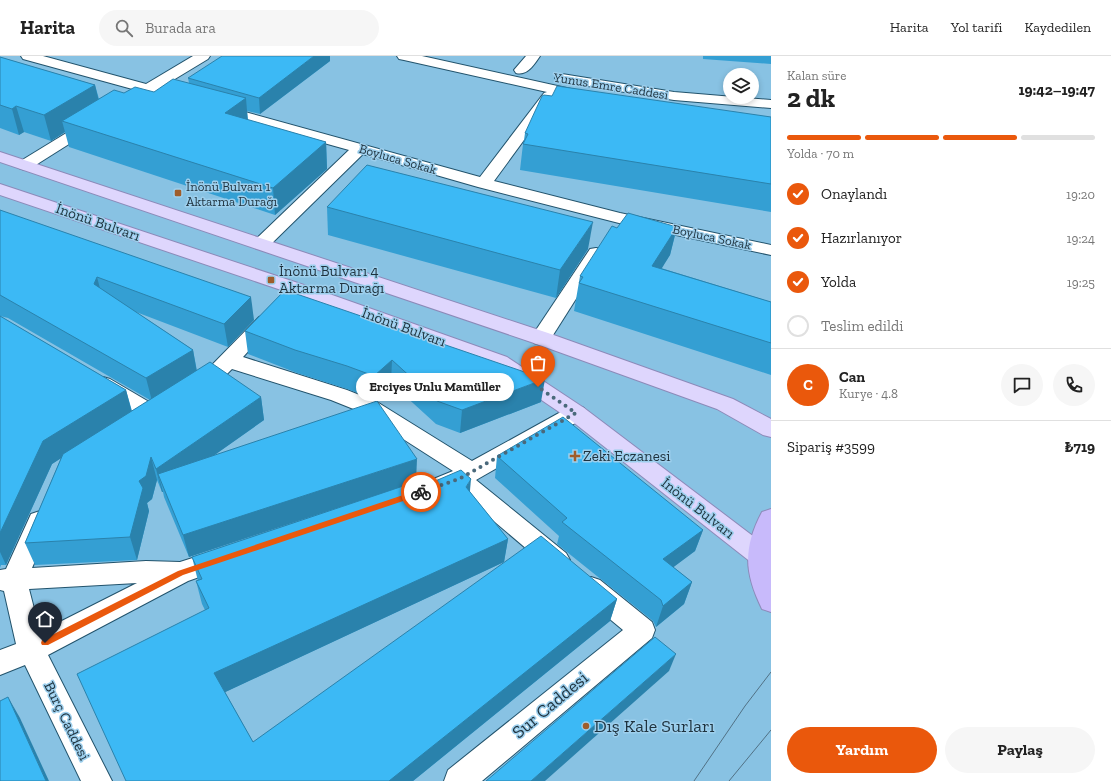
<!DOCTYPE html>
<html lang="tr">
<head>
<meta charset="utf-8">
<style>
	:root { --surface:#fff; --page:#f6f6f6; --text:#222; --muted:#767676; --line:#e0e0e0; --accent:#ea580c }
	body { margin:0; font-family:"Zilla Slab",serif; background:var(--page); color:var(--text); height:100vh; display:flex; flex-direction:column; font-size:15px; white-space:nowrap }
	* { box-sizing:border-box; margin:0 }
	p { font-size:13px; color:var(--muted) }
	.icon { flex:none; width:22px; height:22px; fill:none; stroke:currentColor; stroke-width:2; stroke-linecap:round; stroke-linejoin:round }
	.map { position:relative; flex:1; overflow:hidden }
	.details { display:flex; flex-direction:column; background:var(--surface); width:340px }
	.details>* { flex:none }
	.buttons { position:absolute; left:723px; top:12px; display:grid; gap:8px }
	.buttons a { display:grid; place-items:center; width:36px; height:36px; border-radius:50%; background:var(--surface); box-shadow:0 2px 6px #0003; font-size:20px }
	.pin { position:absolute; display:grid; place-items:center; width:34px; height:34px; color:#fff; margin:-41px -17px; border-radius:50% 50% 50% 0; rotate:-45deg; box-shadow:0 0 4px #0007 }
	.pin .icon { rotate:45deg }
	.courier { position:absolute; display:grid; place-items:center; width:40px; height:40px; margin:-20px; border:3px solid #ea580c; border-radius:50%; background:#fff; color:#222; box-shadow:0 1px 5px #0007 }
	.bubble { position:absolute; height:28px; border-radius:14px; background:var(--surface); box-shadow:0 2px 6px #0003; font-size:13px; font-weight:700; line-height:28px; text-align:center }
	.summary em { font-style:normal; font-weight:700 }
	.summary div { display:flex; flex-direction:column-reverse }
	.summary { display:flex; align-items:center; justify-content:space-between; height:68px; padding:0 16px }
	h1 { font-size:26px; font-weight:700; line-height:30px }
	.bar { display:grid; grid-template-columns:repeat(4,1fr); gap:6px 4px; align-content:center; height:48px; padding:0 16px }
	.bar i { height:5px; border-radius:3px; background:var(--line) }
	.bar .selected { background:var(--accent) }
	.bar p { grid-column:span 4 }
	.line { display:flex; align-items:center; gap:10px; padding:0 16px; border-top:1px solid var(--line) }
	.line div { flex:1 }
	.round { display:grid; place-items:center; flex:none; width:42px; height:42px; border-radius:21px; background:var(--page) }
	ol { padding:0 16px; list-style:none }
	li { display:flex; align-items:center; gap:12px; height:44px }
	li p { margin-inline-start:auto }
	li .icon { padding:4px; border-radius:50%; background:var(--accent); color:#fff; stroke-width:4 }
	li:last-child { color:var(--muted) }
	li i { width:22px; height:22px; border:2px solid var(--line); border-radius:50% }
	.action { display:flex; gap:8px; margin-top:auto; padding:8px 16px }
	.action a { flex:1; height:46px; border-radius:24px; background:var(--accent); color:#fff; font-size:16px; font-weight:700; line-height:46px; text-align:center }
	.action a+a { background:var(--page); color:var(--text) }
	header { display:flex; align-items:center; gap:24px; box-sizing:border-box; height:56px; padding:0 20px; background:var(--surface); border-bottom:1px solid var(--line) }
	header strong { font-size:19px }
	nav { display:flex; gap:22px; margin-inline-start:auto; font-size:14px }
	.search { width:280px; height:36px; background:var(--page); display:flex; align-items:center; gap:10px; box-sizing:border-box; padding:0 14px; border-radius:22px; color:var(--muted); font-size:15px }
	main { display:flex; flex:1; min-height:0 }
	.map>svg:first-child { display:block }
</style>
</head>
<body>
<header>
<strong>Harita</strong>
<div class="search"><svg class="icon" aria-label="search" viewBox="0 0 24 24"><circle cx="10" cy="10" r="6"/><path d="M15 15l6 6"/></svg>Burada ara</div>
<nav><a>Harita</a><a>Yol tarifi</a><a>Kaydedilen</a></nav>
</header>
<main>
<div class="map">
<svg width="771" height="725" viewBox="0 0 771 725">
	<rect width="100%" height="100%" fill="#9dcfed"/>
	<path fill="#88c2e3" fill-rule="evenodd" d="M0,0H771V725H0ZM730,19H752V41H730Z"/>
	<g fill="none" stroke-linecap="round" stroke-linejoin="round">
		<g stroke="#22536c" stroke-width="2">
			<g id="minor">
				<path d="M21,0H43L146,28L193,0H210L208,3L160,32L190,40L192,43L190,46L185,47L150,38L141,41L136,40L134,37L136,34L23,3Z"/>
				<path d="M397,0H422L589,37L591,40L589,43L584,44L555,38L556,40L554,43L494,125L620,157L771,189V199L619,167L478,131L363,98L267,192L261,193L255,192L252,188L255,184L349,94L213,56L211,53L213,50L218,49L223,50L480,121L544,37L547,36L404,4L399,3Z"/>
				<path d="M526,0H540C534,9 527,20 516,17L514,14Z"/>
				<path d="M562,18L674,36L771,44V52L674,44L557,25L555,22L557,19Z"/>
				<path d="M91,63L96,65L99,68L96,71L31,112L25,114L19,112L17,109L19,106L86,65Z"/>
				<path d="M596,192L602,193L605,197L548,287L541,289L534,287L531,282L534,277L590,193Z"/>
				<path d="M266,259L273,261L276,265L243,301L347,334L377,346L472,405L568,352L576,349L584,352L587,357L584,362L476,424L566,497L570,504L566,511L557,514L548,511L456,433L439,439L431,436L427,430L431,424L453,415L361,356L331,344L232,313C221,324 205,340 188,335L185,330L188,325L210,311L259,261Z"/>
				<path d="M103,321L110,323L161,353L164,358L161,363L153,366L145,363L96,333L92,328L96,323Z"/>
				<path d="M40,455L49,458L52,465L32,512L146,505L180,506L224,492L233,495L237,502L233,509L188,525L48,599L112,725H81L25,609L0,619V594L16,588L4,535L0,534V514L6,513L31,458ZM137,527L40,576L29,533Z"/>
				<path d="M591,521L600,524L652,566L655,574L652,582L482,725H444L448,714L623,574L582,540L578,532L582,524Z"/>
			</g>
		</g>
		<g stroke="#8c8ab9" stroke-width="2">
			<g id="major">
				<path d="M0,96L548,277L733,343L771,363V381L763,379L717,353L534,287L0,106Z"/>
				<path d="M0,128L304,229L507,301L584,352L770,493V507L761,510L752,507L568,362L493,311L290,237L0,139Z"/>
			</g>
		</g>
		<g stroke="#8c8ab9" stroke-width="2">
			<path id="highway" d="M771,453V556L762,553C744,516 743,492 762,456Z"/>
		</g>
		<use href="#minor" fill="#fff" fill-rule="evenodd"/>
		<use href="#major" fill="#ded6fd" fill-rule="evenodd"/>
		<use href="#highway" fill="#c8bafb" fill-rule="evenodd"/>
		<g stroke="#517185" stroke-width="1">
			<path d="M694,725L745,650L771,616"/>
			<path d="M729,725L771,674"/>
		</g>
	</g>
	<g fill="#349fd3" fill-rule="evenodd">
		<path d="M703,0H771V8L703,3Z"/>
		<path d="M0,1L95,29L99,43L124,37L154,36L189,27L188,22L330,5L260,58L247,55L248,64L326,86L327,113L275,159L69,91L65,76L51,85L24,76L19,79L0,72Z"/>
		<path d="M552,40L771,61V156L520,114L523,88L524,84L525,77Z"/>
		<path d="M327,151L588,193L556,242L328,179Z"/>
		<path d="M0,154L254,264L228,291L136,256L193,294L197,315L261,341L264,364L213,400L416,426H433L470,436L508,483L504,506L225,636L253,686L617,543L610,565L413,725H126L205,554L202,548L196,525H198L192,501L378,438L189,501L164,441L163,436H162L157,424L152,443L147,447L149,455L137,504L35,509L25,487L61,402L52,408L6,509H1L0,512ZM0,260L8,262L150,344L132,355L126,334Z"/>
		<path d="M677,171L670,199L661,212L771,246V319L574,255L580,220L617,172Z"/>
		<path d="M285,234L541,346L460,377L436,368L391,327L374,343L347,333L297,317L248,298L245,275Z"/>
		<path d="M497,400L703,474L695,495L673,511L692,526L684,548L656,571L653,565L557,488L559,480L495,422Z"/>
	</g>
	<g fill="#2a82ac">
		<path d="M314,0H330V5L260,58L259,42Z"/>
		<path d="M95,29L101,54L62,65L65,76L51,85L44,59Z"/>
		<path d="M246,42L248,68L225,57Z"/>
		<path d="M16,50L24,76L19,79L12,53Z"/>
		<path d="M326,86L327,113L275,159L273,132Z"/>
		<path d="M593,166L588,193L556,242L560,214Z"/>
		<path d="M677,171L670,199L646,238L652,210Z"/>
		<path d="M97,221L103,244L94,228Z"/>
		<path d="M251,241L254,264L228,291L224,268Z"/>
		<path d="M193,294L197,317L152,345L146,322Z"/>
		<path d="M392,304L391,327L374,343V320Z"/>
		<path d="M545,323L541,346L460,377L462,354Z"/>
		<path d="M126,334L132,357L52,408L6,509L0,496V477L43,385Z"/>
		<path d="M261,341L264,364L165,434L158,418L163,436H162L156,413Z"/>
		<path d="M151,401L157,424L152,443L147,447L149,455L137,504L130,481L139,425Z"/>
		<path d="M417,403L416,426L189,501L183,479Z"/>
		<path d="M471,423L469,446L466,431Z"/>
		<path d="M703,474L695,495L655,525L663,503Z"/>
		<path d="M508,483L504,506L219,639L214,617Z"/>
		<path d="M692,526L684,548L656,571L663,550Z"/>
		<path d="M617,543L610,565L413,725H389Z"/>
		<path d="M676,598L669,615L545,725H531Z"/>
		<path d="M8,641L20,662L49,725H46Z"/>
	</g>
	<g fill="#3cb9f5" stroke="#2a82ac">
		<path d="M222,0H314L259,42L188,22Z"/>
		<path d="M0,1L95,29L44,59L16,50L12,53L0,49Z"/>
		<path d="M173,23L246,42L225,57L326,86L273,132L62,65L114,34L124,37L135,31L154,36Z"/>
		<path d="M557,30L771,61V128L523,88L528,78L525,77L542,40L544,39L552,40Z"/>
		<path d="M367,109L593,166L560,214L327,151Z"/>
		<path d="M0,154L251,241L224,268L97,221L94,228L193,294L146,322L0,239Z"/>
		<path d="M628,157L677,171L652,210L771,246V287L579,227L583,221L580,220L612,170L617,172Z"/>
		<path d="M285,234L545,323L462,354L437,345L392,304L374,320L347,310L295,294L245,275Z"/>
		<path d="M0,260L126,334L43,385L0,477Z"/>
		<path d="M210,306L261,341L156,413L151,401L146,420L139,425L143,432L130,481L25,487L63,398Z"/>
		<path d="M377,345L417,403L183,479L158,418Z"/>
		<path d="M563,361L703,474L663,503L692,526L663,550L661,544L562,466L567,462L497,400Z"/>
		<path d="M461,414L471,423L466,431L508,483L214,617L253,686L541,480L617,543L389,725H126L77,618L209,552L196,525L202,523L192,501L430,421L433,426Z"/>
		<path d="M655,581L676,598L531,725H486Z"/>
		<path d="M8,641L46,725H0V645Z"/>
	</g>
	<path fill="#ea580c" d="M421,433L424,434V438L183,519L48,589H42L41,587L42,584L178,515Z"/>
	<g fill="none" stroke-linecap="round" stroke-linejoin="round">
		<path stroke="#4a697b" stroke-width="4" stroke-dasharray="0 7.2" d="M421,436L459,423L576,357L538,331"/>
	</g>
	<g fill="#9f5d2b" stroke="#9dcfed" stroke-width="1.5">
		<rect x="174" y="133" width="8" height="8" rx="2"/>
		<rect x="267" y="220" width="8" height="8" rx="2"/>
		<path d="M573 394h4v4h4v4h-4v4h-4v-4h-4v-4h4z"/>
		<circle cx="586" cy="670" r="4"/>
	</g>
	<g text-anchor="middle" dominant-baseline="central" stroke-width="3" stroke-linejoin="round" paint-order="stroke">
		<g font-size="13" fill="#1e323e" stroke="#9dcfed">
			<text transform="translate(611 30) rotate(9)">Yunus Emre Caddesi</text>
			<text transform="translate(398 103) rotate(16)">Boyluca Sokak</text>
			<text transform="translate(712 181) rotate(12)">Boyluca Sokak</text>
		</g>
		<g font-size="13" fill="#1e323e" stroke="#9dcfed" text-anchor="start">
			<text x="186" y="130">İnönü Bulvarı 1<tspan x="186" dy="15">Aktarma Durağı</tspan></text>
		</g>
		<g font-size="15" fill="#1e323e" stroke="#9dcfed">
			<text transform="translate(98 166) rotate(19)">İnönü Bulvarı</text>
			<text transform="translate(404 271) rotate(20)">İnönü Bulvarı</text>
			<text transform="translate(698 452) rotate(38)">İnönü Bulvarı</text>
			<text transform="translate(67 665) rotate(64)">Burç Caddesi</text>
		</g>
		<g font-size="15" fill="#1e323e" stroke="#9dcfed" text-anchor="start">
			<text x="279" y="215">İnönü Bulvarı 4<tspan x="279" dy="17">Aktarma Durağı</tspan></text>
			<text x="583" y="400">Zeki Eczanesi</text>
		</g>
		<g font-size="18" fill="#1e323e" stroke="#9dcfed">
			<text transform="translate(550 649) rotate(-40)">Sur Caddesi</text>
		</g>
		<g font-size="18" fill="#1e323e" stroke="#9dcfed" text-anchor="start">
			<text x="594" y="670">Dış Kale Surları</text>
		</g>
	</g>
</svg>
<div class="buttons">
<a><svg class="icon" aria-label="layers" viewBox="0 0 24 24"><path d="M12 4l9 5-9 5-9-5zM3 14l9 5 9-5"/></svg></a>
</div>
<div class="pin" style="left:538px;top:331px;background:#ea580c"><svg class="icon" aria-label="bag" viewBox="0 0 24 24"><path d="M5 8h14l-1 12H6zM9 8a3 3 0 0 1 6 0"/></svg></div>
<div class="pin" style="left:45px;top:587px;background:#1f2937"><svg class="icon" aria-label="home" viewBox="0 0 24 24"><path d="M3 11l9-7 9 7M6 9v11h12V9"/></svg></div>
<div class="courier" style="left:421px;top:436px"><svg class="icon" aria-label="bike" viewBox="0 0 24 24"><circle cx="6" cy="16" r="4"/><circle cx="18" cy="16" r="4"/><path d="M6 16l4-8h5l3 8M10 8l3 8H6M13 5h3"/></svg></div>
<div class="bubble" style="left:356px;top:317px;width:158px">Erciyes Unlu Mamüller</div>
</div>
<section class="details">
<div class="summary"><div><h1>2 dk</h1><p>Kalan süre</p></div><em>19:42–19:47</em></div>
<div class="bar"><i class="selected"></i><i class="selected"></i><i class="selected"></i><i></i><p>Yolda · 70 m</p></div>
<ol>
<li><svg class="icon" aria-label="check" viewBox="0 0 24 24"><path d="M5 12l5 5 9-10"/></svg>Onaylandı<p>19:20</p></li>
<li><svg class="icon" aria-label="check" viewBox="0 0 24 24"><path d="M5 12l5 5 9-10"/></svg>Hazırlanıyor<p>19:24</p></li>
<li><svg class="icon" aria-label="check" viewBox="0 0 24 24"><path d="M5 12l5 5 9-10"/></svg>Yolda<p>19:25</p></li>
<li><i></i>Teslim edildi</li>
</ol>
<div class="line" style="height:72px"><b class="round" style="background:var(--accent);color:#fff">C</b><div><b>Can</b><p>Kurye · 4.8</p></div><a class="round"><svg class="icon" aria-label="chat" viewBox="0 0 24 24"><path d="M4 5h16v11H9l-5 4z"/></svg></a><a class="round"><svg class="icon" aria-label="phone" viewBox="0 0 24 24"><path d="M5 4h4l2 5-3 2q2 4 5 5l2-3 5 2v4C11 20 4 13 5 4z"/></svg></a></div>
<div class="line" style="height:52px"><div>Sipariş #3599</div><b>₺719</b></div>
<div class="action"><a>Yardım</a><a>Paylaş</a></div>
</section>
</main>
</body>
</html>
